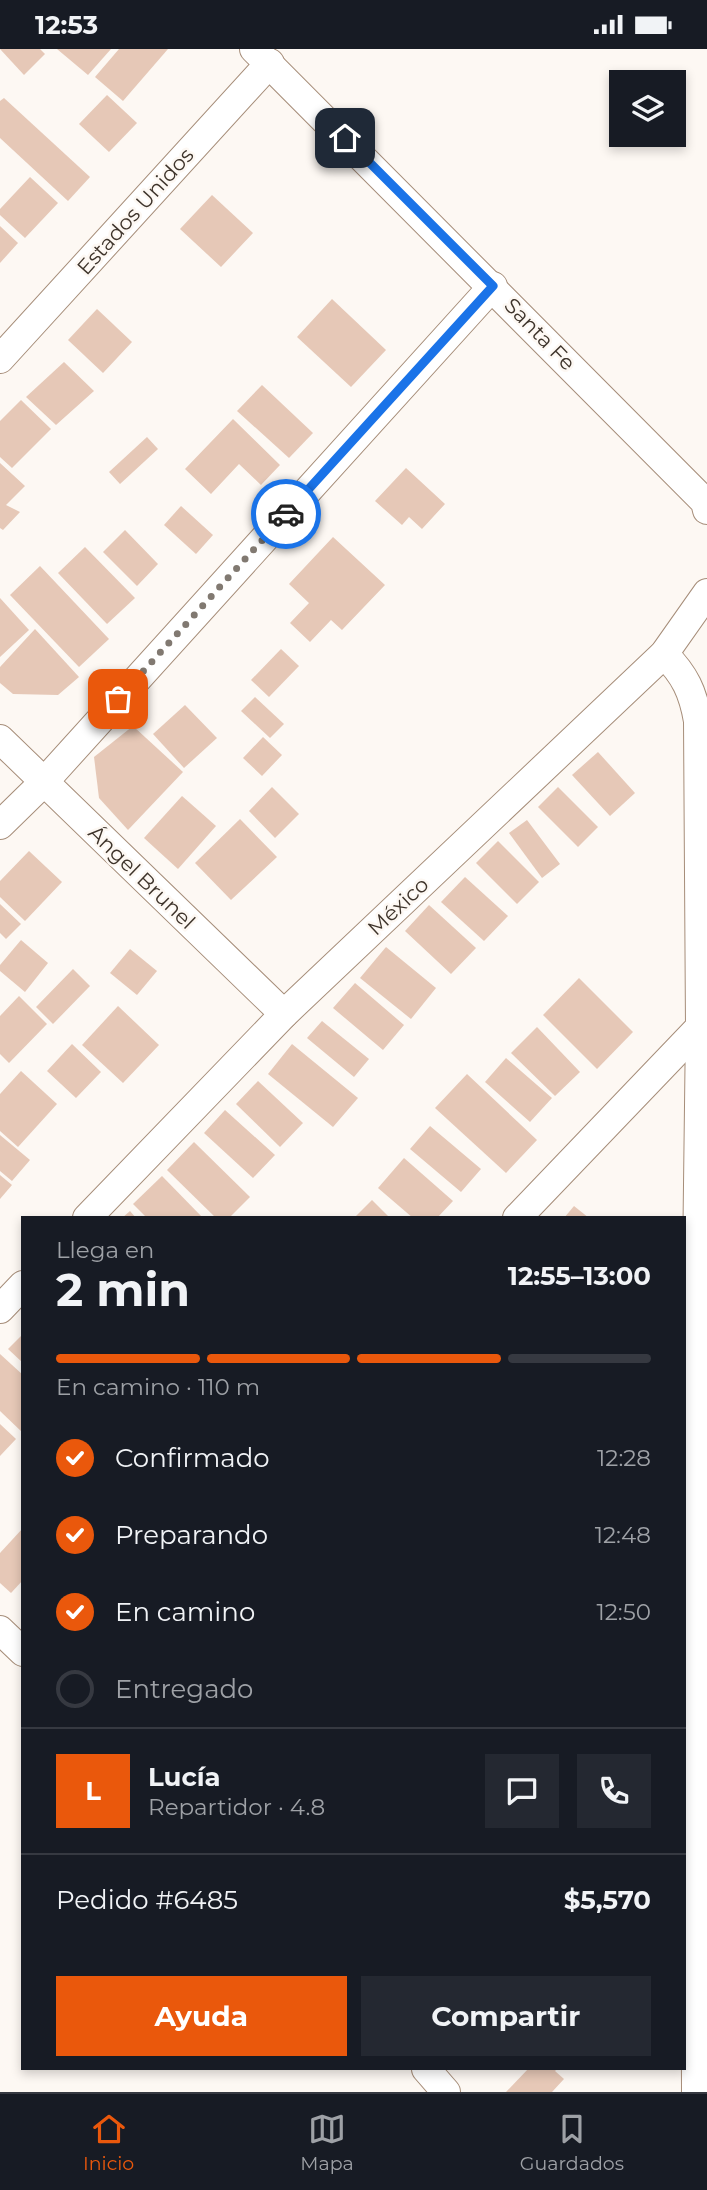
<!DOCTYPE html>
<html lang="es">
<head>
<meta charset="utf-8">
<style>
	:root { --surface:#171b24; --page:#242831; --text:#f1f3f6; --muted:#9ea1a6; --line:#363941; --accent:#ea580c }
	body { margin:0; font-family:Montserrat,sans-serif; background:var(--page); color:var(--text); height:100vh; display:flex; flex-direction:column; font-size:26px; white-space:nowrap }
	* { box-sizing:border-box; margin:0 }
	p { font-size:23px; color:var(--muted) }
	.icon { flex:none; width:38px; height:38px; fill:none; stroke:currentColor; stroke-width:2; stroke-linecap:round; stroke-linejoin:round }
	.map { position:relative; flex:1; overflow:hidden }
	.sheet { position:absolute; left:21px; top:1167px; width:665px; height:854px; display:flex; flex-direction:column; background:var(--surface); border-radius:0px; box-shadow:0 4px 10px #0003 }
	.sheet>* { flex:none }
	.controls { position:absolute; left:609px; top:21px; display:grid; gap:14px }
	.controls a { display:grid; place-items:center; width:77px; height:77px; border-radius:0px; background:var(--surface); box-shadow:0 4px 10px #0003; font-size:35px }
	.pin { position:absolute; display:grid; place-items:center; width:60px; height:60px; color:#fff; margin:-30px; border-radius:14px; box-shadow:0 4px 10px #0006 }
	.courier { position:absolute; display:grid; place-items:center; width:70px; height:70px; margin:-35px; border:5px solid #1a73e8; border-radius:50%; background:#fff; color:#222; box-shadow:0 2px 9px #0007 }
	.summary em { font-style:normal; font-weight:700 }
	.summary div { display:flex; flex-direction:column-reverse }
	.summary { display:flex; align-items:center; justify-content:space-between; height:119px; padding:0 35px }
	h1 { font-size:46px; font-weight:700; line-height:52px }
	.bar { display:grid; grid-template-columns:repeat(4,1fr); gap:10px 7px; align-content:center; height:84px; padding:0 35px }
	.bar i { height:9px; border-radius:5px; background:var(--line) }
	.bar .current { background:var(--accent) }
	.bar p { grid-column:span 4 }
	.line { display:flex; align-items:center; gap:18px; padding:0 35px; border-top:2px solid var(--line) }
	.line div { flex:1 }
	.round { display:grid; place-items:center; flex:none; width:74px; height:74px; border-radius:0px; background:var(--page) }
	ol { padding:0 35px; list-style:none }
	li { display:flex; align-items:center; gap:21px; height:77px }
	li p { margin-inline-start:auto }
	li .icon { padding:7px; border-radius:50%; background:var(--accent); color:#fff; stroke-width:4 }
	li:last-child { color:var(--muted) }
	li i { width:38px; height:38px; border:4px solid var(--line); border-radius:50% }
	.action { display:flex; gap:14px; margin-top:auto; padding:14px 35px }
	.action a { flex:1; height:80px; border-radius:0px; background:var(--accent); color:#fff; font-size:28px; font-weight:700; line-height:80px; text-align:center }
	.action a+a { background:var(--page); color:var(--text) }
	.status { display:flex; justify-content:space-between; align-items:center; height:49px; padding:0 35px; background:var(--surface); direction:ltr }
	.status svg { height:19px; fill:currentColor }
	.menu { display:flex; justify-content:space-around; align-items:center; height:98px; border-top:2px solid var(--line); background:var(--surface); font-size:19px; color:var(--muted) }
	.menu a { display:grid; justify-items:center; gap:4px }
	.menu .current { color:var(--accent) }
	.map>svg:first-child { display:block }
</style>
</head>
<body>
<div class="status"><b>12:53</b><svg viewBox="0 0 49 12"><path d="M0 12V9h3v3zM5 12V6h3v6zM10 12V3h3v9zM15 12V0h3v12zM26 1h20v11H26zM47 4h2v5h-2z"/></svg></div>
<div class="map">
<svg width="707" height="2043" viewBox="0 0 707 2043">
	<rect width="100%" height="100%" fill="#fdf8f3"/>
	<g fill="#e6c8b7">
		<path d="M0,0H40L45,5L24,26Z"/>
		<path d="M57,0H111L88,26Z"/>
		<path d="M119,0H168L123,52L95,28Z"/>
		<path d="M107,46L137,74L109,103L79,75Z"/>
		<path d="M4,49L90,128L68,152L0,89V52Z"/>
		<path d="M30,128L58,154L25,189L0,166V160Z"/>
		<path d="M212,146L253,184L221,218L180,180Z"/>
		<path d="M0,177L18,194L0,214Z"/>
		<path d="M332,250L386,301L351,338L297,288Z"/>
		<path d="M97,260L132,293L103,324L68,291Z"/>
		<path d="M64,313L94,342L56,376L26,348Z"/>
		<path d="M262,336L313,384L289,409L237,362Z"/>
		<path d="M21,351L51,380L12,419L0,408V372Z"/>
		<path d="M233,370L280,416L261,436L239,415L211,445L185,420Z"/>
		<path d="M147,388L158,400L120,435L109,423Z"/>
		<path d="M0,414L25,437L6,456L20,463L3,481L0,479Z"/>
		<path d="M406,419L445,455L422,480L409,468L402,476L375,452Z"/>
		<path d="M181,457L213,486L196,505L164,476Z"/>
		<path d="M125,481L158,515L137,537L103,503Z"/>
		<path d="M333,488L385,536L342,581L331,571L310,593L290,574L309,554L289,535Z"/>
		<path d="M85,498L135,549L107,575L58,524Z"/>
		<path d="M40,517L109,590L79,618L10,546Z"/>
		<path d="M0,549L29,581L0,608Z"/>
		<path d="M35,580L79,628L58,646L13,645L0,634V618Z"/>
		<path d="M281,600L299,617L269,648L251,631Z"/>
		<path d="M255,648L284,675L270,689L241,662Z"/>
		<path d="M185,656L217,689L184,719L153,685Z"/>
		<path d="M133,677L183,723L128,781L99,749L94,708Z"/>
		<path d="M263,688L282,706L262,727L243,709Z"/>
		<path d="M598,703L635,744L610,767L572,726Z"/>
		<path d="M272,738L299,765L275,789L249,762Z"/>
		<path d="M558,738L598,778L578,798L538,758Z"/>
		<path d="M182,747L216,777L178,820L144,789Z"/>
		<path d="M240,770L277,808L231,851L195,814Z"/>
		<path d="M527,771L560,815L542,829L509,784Z"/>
		<path d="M498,792L539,833L517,855L476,814Z"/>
		<path d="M29,802L62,833L25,872L0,848V832Z"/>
		<path d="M465,828L508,867L484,892L441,853Z"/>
		<path d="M0,855L21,875L6,890L0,884Z"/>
		<path d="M429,856L476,899L451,925L405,882Z"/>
		<path d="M21,891L48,914L25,943L0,922V916Z"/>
		<path d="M386,898L436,939L411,970L360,929Z"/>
		<path d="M130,900L157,922L137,946L110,924Z"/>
		<path d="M73,920L90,937L53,975L36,958Z"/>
		<path d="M579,929L633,983L597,1020L543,966Z"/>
		<path d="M355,934L404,976L383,1001L333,959Z"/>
		<path d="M19,947L47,975L9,1014L0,1005V967Z"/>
		<path d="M118,957L159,996L123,1034L82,996Z"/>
		<path d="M322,972L369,1010L354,1028L307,989Z"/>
		<path d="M537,978L580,1023L555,1047L511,1004Z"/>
		<path d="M72,995L101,1023L76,1049L47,1022Z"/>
		<path d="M292,995L358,1049L333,1078L268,1025Z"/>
		<path d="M506,1009L552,1049L530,1073L485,1033Z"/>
		<path d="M21,1022L57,1055L18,1098L0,1082V1045Z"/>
		<path d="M467,1025L537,1091L506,1124L435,1059Z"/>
		<path d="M258,1032L303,1074L280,1098L236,1055Z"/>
		<path d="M225,1061L275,1106L253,1129L204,1084Z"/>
		<path d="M430,1077L481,1120L461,1143L410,1100Z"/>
		<path d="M0,1086L30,1111L12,1132L0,1122Z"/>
		<path d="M194,1093L250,1148L229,1169H216L167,1121Z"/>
		<path d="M404,1109L453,1152L437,1169H413L378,1139Z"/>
		<path d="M0,1126L12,1136L0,1150Z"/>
		<path d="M162,1127L203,1169H147L133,1155Z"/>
		<path d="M372,1151L390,1169H354Z"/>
		<path d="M574,1157L589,1169H564Z"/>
		<path d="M130,1162L136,1169H122Z"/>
		<path d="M23,1285V1314L8,1300Z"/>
		<path d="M0,1305L23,1326V1384L0,1362Z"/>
		<path d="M0,1375L16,1390L0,1407Z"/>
		<path d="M23,1479V1531L11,1544L0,1534V1504Z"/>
		<path d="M528,2020H557L555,2022L564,2030L552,2043H506Z"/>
	</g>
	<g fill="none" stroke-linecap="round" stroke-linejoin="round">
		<g stroke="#a68d79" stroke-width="30">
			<g id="minor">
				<path d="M254,0L705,453L707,461"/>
				<path d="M0,310L270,14"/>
				<path d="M0,690L284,965"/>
				<path d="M0,776L44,733L493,237"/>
				<path d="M87,1169L284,965L664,605L707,544"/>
				<path d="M517,1169L700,978L698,672C693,643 685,626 664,605"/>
				<path d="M0,1260L23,1236"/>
				<path d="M0,1581L23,1603"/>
				<path d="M426,2020L446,2043"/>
				<path d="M696,2043L694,1452L700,978"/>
			</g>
		</g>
		<use href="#minor" stroke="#fff" stroke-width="28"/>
	</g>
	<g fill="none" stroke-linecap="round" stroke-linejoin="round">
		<path stroke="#817971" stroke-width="7" stroke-dasharray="0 12.6" d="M118,650L286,465"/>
		<path stroke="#1a73e8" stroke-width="9" d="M286,465L493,237L345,89"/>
	</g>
	<g text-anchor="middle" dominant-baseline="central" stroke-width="5" stroke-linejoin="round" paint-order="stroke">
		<g font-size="21" fill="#3e342b" stroke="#fdf8f3">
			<text transform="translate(135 162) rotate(-48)">Estados Unidos</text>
			<text transform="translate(540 285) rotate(46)">Santa Fe</text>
			<text transform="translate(142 828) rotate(44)">Ángel Brunel</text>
			<text transform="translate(398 857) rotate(-43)">México</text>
		</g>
	</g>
</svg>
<div class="controls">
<a><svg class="icon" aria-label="layers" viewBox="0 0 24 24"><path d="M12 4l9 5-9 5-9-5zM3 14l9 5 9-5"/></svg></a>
</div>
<div class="pin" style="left:118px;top:650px;background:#ea580c"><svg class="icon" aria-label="bag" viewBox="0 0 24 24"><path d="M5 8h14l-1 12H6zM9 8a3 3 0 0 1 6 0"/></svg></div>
<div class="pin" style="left:345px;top:89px;background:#1f2937"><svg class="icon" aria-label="home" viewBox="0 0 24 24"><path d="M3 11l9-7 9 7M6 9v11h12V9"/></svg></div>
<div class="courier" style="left:286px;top:465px"><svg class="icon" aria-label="car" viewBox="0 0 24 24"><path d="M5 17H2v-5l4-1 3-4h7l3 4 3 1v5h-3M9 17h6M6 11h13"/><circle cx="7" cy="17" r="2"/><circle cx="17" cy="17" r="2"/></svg></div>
<section class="sheet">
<div class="summary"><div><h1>2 min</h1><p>Llega en</p></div><em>12:55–13:00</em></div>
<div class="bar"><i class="current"></i><i class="current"></i><i class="current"></i><i></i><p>En camino · 110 m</p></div>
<ol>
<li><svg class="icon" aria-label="check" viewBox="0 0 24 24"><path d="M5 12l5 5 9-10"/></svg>Confirmado<p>12:28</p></li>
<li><svg class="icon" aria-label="check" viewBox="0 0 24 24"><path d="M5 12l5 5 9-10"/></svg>Preparando<p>12:48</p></li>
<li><svg class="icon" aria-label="check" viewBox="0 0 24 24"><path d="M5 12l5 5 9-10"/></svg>En camino<p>12:50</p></li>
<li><i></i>Entregado</li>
</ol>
<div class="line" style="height:126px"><b class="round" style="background:var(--accent);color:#fff">L</b><div><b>Lucía</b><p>Repartidor · 4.8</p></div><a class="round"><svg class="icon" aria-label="chat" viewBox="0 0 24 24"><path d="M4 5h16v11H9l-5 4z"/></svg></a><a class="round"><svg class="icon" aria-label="phone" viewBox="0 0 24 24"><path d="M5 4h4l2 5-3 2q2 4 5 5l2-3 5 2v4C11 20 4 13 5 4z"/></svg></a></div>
<div class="line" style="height:91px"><div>Pedido #6485</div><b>$5,570</b></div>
<div class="action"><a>Ayuda</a><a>Compartir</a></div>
</section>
</div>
<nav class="menu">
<a class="current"><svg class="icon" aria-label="home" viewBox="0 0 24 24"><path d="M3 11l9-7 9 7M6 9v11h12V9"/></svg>Inicio</a>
<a><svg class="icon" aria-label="map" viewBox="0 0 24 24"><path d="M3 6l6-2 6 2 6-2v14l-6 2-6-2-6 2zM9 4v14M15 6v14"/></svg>Mapa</a>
<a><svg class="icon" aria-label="saved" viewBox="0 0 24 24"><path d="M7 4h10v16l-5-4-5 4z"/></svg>Guardados</a>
</nav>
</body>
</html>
